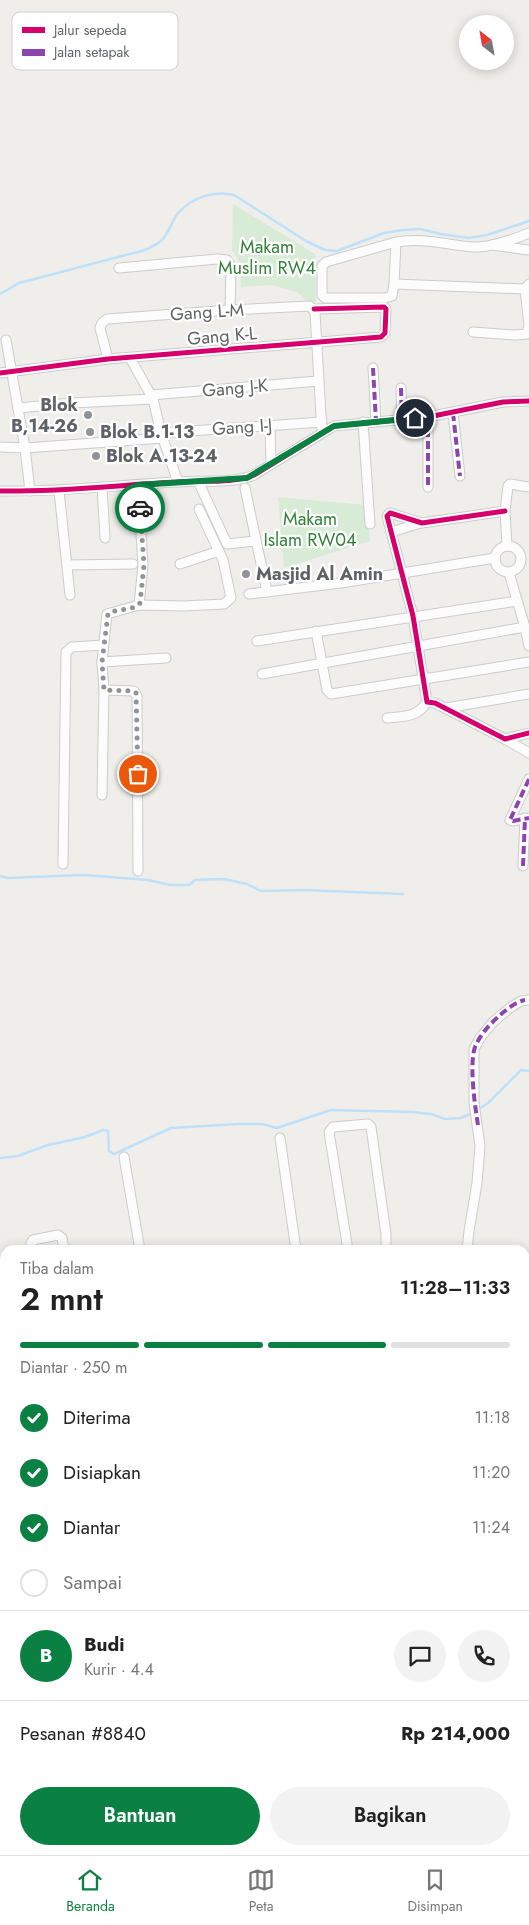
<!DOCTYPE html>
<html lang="id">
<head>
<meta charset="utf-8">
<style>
	:root { --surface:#fff; --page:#f2f2f2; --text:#222; --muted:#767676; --line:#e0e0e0; --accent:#0b8043 }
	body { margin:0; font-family:Jost,sans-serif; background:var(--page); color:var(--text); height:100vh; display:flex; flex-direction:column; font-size:19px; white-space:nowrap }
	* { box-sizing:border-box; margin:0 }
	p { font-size:16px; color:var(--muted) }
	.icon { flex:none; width:28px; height:28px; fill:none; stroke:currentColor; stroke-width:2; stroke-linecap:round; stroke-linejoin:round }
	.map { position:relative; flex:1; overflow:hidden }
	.panel { position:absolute; left:0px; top:1245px; width:530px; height:610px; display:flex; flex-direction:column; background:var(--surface); border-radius:15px 15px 0 0; box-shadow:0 2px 12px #0003 }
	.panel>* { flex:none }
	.needle { width:32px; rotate:329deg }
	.buttons { position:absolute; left:459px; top:15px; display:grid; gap:10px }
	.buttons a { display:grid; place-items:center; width:55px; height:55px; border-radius:50%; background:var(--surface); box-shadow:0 2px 12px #0003; font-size:25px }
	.pin { position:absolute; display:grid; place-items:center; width:42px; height:42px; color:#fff; margin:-21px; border:2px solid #fff; border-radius:50%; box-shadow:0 1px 5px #0007 }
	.courier { position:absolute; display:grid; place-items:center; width:50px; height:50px; margin:-25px; border:4px solid #0b8043; border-radius:50%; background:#fff; color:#222; box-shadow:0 1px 6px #0007 }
	.head em { font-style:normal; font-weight:600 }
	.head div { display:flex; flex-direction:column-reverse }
	.head { display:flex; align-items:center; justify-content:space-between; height:85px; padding:0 20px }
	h1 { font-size:32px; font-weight:600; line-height:38px }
	.bar { display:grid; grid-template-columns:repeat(4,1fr); gap:8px 5px; align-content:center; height:60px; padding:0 20px }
	.bar i { height:6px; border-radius:4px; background:var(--line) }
	.bar .on { background:var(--accent) }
	.bar p { grid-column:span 4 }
	.line { display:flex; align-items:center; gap:12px; padding:0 20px; border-top:1px solid var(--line) }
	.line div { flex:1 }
	.round { display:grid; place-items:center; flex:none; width:52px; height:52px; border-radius:26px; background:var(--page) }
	ol { padding:0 20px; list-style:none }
	li { display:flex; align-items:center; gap:15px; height:55px }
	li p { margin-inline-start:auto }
	li .icon { padding:5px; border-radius:50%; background:var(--accent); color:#fff; stroke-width:4 }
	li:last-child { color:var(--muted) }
	li i { width:28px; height:28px; border:2px solid var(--line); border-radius:50% }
	.cta { display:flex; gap:10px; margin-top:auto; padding:10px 20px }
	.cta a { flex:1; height:58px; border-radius:30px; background:var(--accent); color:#fff; font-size:20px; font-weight:600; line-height:58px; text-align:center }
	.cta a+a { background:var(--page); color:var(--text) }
	.tabs { display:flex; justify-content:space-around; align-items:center; height:70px; border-top:1px solid var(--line); background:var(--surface); font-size:14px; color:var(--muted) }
	.tabs a { display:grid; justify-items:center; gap:2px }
	.tabs .on { color:var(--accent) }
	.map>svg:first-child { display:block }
</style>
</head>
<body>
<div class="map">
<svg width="529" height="1855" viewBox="0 0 529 1855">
	<rect width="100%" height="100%" fill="#efeeea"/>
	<path fill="#e2e0da" d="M529,1283V1581H525V1285Z"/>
	<g fill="#d8ebd6">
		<path d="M233,204L315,254L316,302L308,303L297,292L271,285L241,287L240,263L232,250Z"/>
		<path d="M278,497L366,505L370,541L284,568Z"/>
	</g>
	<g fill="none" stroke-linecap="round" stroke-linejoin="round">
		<g stroke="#bfe0f9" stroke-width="2.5">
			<path d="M0,294L19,283L145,250C151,247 158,244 162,240C169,232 172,221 178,213C193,197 214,190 234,195L306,241L325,250L337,251L384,233L403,230L420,229L441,234L469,238L487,235L529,221"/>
			<path d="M0,876L8,878L84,875L148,880L170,885H189L195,880L224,879L247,884L261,891L304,890L403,894"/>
			<path d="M477,1110L488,1103L521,1070L529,1071"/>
			<path d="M0,1158L18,1156L48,1145L85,1137L103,1130L108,1131L109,1151L114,1154L171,1128L237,1124H262L277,1128L331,1110L412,1112L431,1114L445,1119L461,1118L472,1113"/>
			<path d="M525,1281L529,1279"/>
			<path d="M0,1339L5,1340"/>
			<path d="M525,1591H529"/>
		</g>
		<g stroke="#cbcccc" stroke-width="11">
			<g id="minor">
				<path d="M396,242L394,284L392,296L385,298H325L322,295V266L326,262L396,242C423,237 447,245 473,247C488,248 515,239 529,233"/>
				<path d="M492,245L528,250"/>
				<path d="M119,268L217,259L227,260L231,267L230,310"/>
				<path d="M394,284L525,289"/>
				<path d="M473,332L515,335L527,334L529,325L525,289L529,284"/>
				<path d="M6,340L25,448L30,491"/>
				<path d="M130,358L153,399L161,433L178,482"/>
				<path d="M108,359L100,328L102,323L107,319L230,310L310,306L315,313L322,432"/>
				<path d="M373,368L376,421"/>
				<path d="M0,373L108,359L381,337L385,333L386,309L384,307L314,309"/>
				<path d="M401,388L402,419"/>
				<path d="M151,395L318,381"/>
				<path d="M18,408L72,403L153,399"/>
				<path d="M453,413L460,476"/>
				<path d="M428,417V487"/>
				<path d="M363,422L370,524"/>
				<path d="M270,426L271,464"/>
				<path d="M161,433L322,422"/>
				<path d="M0,447L25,448L163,438"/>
				<path d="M198,481L227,544L255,541"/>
				<path d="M138,485L143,565L139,605"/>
				<path d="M102,487L105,538"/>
				<path d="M245,488L267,592"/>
				<path d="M0,491C59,492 118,485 177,482C200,480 233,484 254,475L334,426L428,417L503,402L529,401"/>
				<path d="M59,491L70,595"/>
				<path d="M505,511L422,523L390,513L387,516L413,616L427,702L435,703L505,739L529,733"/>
				<path d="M391,532L421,523"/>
				<circle cx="508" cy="559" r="13"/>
				<path d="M507,546L505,511L508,486L510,484L529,487"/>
				<path d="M180,564L219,551"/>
				<path d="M67,565L133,564"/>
				<path d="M509,573L525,627L529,646"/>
				<path d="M249,594L341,583L495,558"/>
				<path d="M316,631L327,690L331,694L529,662"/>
				<path d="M257,641L517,601"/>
				<path d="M102,662L166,658"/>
				<path d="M262,674L525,627"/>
				<path d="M104,690L134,691L137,696L138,871"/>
				<path d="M446,708L529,694"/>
				<path d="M387,718C404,716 417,718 427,702"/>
				<path d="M505,739L529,753"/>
				<path d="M529,779L510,820L513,821L529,818"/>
				<path d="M102,795L104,690L102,662L107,614L139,605L184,606L224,604L231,598L223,560L199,509"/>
				<path d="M63,864L66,652L72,647L104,645"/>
				<path d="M523,866L525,818"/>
				<path d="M280,1138L296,1250"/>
				<path d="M124,1157L140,1250"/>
				<path d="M31,1250V1243L33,1240L58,1235L62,1238L64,1250"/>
				<path d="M348,1250L329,1132L333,1127L368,1124L371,1127L386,1234V1250"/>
				<path d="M467,1250L469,1231L477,1183L480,1146L474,1103V1049L480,1038L493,1022L511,1007L521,1001L529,1000"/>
				<path d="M525,1271L529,1270"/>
				<path d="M0,1445H5"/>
				<path d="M525,1646L529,1650"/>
				<path d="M0,1658L5,1656"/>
				<path d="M0,1758H5"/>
				<path d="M0,1808H5"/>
				<path d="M0,1834L2,1855"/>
				<path d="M290,1850V1855"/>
				<path d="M216,1855V1850"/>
				<path d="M415,1855H428"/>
			</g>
		</g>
		<use href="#minor" stroke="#fdfcfc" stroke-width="9"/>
		<g stroke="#8e44ad" stroke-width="4" stroke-dasharray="8 4" stroke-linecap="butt">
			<path d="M373,368L376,421"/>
			<path d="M401,388L402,419"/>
			<path d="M453,413L460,476"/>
			<path d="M428,417V487"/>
			<path d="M529,779L510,820L513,821L529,818"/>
			<path d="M523,866L525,818"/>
			<path d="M478,1125C475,1107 469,1064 475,1047C480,1035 489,1025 499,1016C506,1010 515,1002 525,1000"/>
		</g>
		<g stroke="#fff" stroke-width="8">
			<g id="cycleway">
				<path d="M0,373L108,359L381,337L385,333L386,309L384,307L314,309"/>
				<path d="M0,491C59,492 118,485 177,482C200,480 233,484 254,475L334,426L428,417L503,402L529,401"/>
				<path d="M505,511L422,523L390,513L387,516L413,616L427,702L435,703L505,739L529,733"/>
			</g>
		</g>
		<use href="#cycleway" stroke="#d6006c" stroke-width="5"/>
	</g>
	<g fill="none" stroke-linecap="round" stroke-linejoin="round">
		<path stroke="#919496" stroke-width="5" stroke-dasharray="0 9" d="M138,774L136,693L134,691L104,690L102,662L108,614L110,612L136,607L140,603L144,565L140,508"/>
		<path stroke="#0b8043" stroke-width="6" d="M140,508L138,485L247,478L334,426L415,418"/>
	</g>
	<g fill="#919496" stroke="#fff" stroke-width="2">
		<circle cx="88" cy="415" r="5"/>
		<circle cx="90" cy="432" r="5"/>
		<circle cx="96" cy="456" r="5"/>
		<circle cx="246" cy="574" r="5"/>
	</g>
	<g text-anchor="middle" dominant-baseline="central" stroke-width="4.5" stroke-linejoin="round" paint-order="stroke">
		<g font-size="18" fill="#348238" stroke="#fff">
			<text x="267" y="247">Makam<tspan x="267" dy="21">Muslim RW4</tspan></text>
			<text x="310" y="519">Makam<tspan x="310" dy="21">Islam RW04</tspan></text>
		</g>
		<g font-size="18" fill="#5f6368" stroke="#fff">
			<text transform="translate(207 312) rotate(-4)">Gang L-M</text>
			<text transform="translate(222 336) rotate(-5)">Gang K-L</text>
			<text transform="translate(235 388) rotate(-5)">Gang J-K</text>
			<text transform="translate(242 427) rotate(-4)">Gang I-J</text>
		</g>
		<g font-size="18" font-weight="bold" fill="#5f6368" stroke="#fff" text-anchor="start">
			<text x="78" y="405" text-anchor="end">Blok<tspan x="78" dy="21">B,14-26</tspan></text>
			<text x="100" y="432">Blok B.1-13</text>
			<text x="106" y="456">Blok A.13-24</text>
			<text x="256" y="574">Masjid Al Amin</text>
		</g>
	</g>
	<rect x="12" y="12" width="166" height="58" rx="8" fill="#fff" stroke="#cfd0d2" stroke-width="1"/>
	<rect x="22" y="27" width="23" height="6" fill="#d6006c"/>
	<rect x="22" y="49" width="23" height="7" fill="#8e44ad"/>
	<g font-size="14" fill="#5f6368">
		<text x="54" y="35">Jalur sepeda</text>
		<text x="54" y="57">Jalan setapak</text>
	</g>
</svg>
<div class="buttons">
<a><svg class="needle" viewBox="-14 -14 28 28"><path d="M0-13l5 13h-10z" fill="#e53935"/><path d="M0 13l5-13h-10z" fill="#767676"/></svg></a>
</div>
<div class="pin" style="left:138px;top:774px;background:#ea580c"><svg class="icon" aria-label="bag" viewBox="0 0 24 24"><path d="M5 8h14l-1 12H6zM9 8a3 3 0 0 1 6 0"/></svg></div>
<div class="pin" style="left:415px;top:418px;background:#1f2937"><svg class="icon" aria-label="home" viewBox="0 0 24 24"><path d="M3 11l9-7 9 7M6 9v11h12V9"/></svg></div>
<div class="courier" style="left:140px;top:508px"><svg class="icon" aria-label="car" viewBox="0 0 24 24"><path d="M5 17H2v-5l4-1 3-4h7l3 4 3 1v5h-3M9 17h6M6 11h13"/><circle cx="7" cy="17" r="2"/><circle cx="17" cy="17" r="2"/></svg></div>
<section class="panel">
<div class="head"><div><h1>2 mnt</h1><p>Tiba dalam</p></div><em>11:28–11:33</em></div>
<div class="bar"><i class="on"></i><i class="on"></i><i class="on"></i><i></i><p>Diantar · 250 m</p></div>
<ol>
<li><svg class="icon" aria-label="check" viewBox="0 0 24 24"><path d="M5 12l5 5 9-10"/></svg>Diterima<p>11:18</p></li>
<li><svg class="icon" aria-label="check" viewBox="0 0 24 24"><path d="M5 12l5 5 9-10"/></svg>Disiapkan<p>11:20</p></li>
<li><svg class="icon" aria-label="check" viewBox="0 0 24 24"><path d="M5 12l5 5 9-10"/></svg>Diantar<p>11:24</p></li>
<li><i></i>Sampai</li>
</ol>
<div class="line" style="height:90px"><b class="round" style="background:var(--accent);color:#fff">B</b><div><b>Budi</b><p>Kurir · 4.4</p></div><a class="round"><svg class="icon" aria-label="chat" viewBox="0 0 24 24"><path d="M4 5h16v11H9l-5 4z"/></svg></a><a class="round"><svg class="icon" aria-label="phone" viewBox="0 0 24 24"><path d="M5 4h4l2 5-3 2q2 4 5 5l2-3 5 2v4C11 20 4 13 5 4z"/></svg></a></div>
<div class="line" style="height:65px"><div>Pesanan #8840</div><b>Rp 214,000</b></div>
<div class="cta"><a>Bantuan</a><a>Bagikan</a></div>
</section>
</div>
<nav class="tabs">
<a class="on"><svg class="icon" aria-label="home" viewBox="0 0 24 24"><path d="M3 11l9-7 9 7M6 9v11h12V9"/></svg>Beranda</a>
<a><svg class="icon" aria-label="map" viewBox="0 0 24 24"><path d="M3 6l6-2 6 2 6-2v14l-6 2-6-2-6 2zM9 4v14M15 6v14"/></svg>Peta</a>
<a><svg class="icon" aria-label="saved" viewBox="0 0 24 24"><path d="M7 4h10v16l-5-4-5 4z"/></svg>Disimpan</a>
</nav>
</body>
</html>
